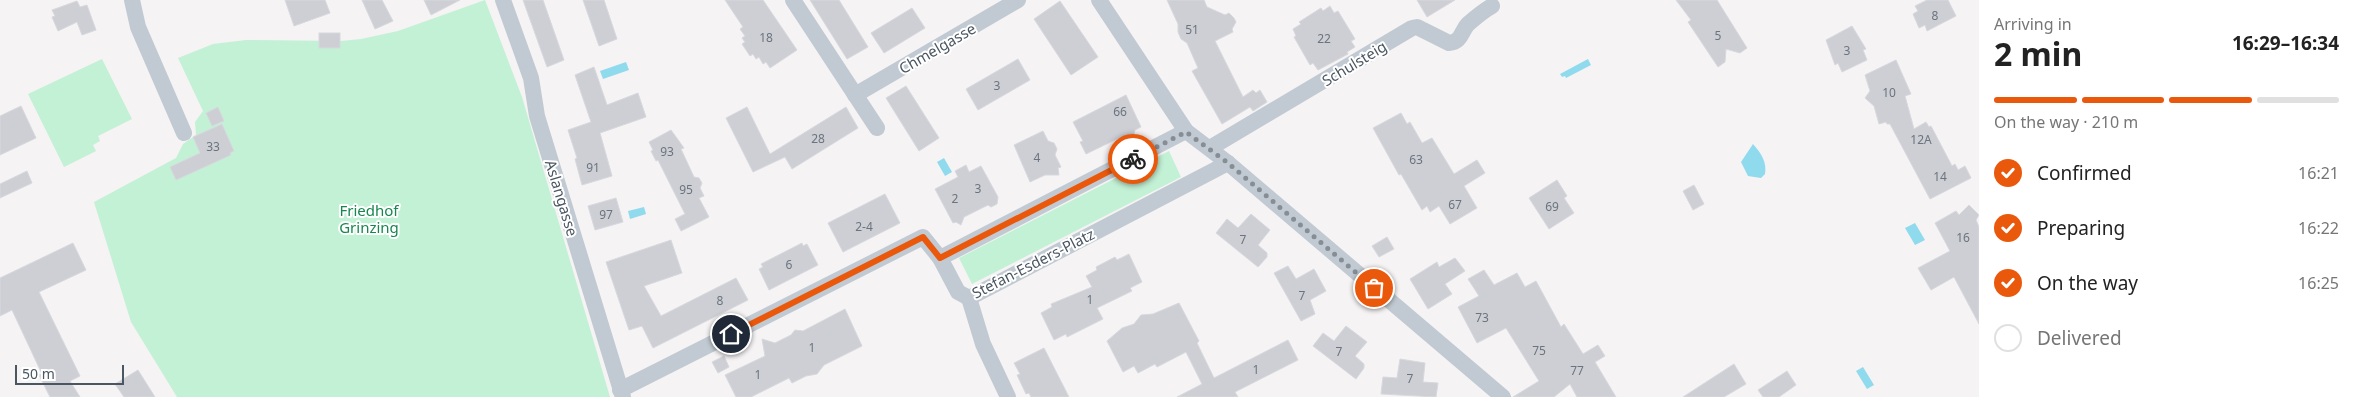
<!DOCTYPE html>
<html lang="en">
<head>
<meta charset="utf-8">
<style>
	:root { --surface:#fff; --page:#f2f2f2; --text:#222; --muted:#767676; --line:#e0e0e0; --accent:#ea580c }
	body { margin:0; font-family:"Noto Sans",sans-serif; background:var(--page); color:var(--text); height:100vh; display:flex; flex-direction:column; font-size:19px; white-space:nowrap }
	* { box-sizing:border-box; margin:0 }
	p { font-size:16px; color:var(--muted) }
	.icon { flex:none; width:28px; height:28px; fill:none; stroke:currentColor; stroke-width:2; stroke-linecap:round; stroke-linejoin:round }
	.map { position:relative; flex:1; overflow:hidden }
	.details { display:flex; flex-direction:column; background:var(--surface); width:375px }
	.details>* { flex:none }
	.scale { position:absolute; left:15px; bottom:12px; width:109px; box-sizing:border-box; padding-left:5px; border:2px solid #4a5661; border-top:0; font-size:14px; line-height:18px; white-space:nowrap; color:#4a5661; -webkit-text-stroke:4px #fff; paint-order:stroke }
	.pin { position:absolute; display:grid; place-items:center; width:42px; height:42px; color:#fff; margin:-21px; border:2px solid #fff; border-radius:50%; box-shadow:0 1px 5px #0007 }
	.courier { position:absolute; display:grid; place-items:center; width:50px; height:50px; margin:-25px; border:4px solid #ea580c; border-radius:50%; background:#fff; color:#222; box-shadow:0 1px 6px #0007 }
	.summary em { font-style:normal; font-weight:700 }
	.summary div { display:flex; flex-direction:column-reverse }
	.summary { display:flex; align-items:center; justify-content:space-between; height:85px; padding:0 15px }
	h1 { font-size:32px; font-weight:700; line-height:38px }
	.bar { display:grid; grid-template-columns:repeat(4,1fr); gap:8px 5px; align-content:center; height:60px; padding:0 15px }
	.bar i { height:6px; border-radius:4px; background:var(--line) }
	.bar .selected { background:var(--accent) }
	.bar p { grid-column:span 4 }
	ol { padding:0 15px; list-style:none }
	li { display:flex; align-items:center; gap:15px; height:55px }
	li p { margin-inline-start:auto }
	li .icon { padding:5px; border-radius:50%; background:var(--accent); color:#fff; stroke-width:4 }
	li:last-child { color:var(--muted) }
	li i { width:28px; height:28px; border:2px solid var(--line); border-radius:50% }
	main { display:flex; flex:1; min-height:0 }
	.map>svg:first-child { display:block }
</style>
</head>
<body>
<main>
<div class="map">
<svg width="1979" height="397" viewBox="0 0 1979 397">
	<rect width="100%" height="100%" fill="#f5f3f3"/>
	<g fill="#c3f1d5">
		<path d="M485,0L522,97L610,397H177L131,322L94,202L176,158L183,144L196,135L195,122L203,111L178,58L213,44L246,40L341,41L361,39L398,31Z"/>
		<path d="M102,59L132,119L98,136L100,141L93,145L96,151L64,167L28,94Z"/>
		<path d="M1169,151L1181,177L972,284L959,258Z"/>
	</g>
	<g fill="#90daee">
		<path d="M1588,59L1591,65L1566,78L1565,76L1562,77L1560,74Z"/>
		<path d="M626,62L629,70L603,79L600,71Z"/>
		<path d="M1753,144C1761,153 1767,162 1765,174L1761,178L1748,176L1741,162Z"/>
		<path d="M944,158L952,172L945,176L937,162Z"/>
		<path d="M644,207L646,214L630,219L628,211Z"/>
		<path d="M1915,223L1925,240L1915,245L1905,228Z"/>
		<path d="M1863,367L1874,385L1867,389L1856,371Z"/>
	</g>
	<g fill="#cdcfd5" stroke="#d7d9de">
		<path d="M285,0H325L330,13L294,26Z"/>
		<path d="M362,0H382L393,21L375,29Z"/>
		<path d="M424,0H460L431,15Z"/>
		<path d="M523,0H543L564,60L547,67Z"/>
		<path d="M583,0H604L617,39L599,46Z"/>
		<path d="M725,0H763L797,50L770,68L766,62L763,64L759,57L756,59L753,54L750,56L742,44L745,42L742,38L745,36L740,29L743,27Z"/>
		<path d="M810,0H839L868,47L847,59Z"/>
		<path d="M1167,0H1204L1207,7L1225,15L1229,13L1234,18L1236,22L1232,29L1233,32L1215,41L1243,97L1253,90L1256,93L1260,90L1267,102L1253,111L1250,107L1222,124L1192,71L1198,68L1187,43L1181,39L1178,32V24Z"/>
		<path d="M1417,0H1455L1427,17Z"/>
		<path d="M1676,0H1717L1747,48L1740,53L1726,49L1725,62L1718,67L1688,22L1691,20Z"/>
		<path d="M1927,0H1948L1956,16L1927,31L1925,25L1919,28L1913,14L1918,11L1915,6Z"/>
		<path d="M77,1L80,7L87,5L96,30L82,35L77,22L58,31L52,17L55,16L52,10Z"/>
		<path d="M1060,1L1098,57L1071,75L1034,19Z"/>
		<path d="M1330,6L1334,13L1338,11L1355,39L1351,41L1355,47L1347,52L1348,54L1318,70L1313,63L1310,65L1294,37L1296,36L1293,29L1301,24L1299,22L1321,8L1323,11Z"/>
		<path d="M912,8L925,28L884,53L871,33Z"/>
		<path d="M1852,26L1866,49L1863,50L1867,60L1842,72L1838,63L1835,65L1826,40Z"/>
		<rect x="319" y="33" width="21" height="15"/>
		<path d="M1018,59L1030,80L978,110L966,89Z"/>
		<path d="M1896,60L1911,94L1905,96L1914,129L1926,122L1929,127L1931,126L1952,166L1955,164L1958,170L1965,166L1971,178L1930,199L1890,124H1887L1886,122L1879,124L1874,106L1865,98L1870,91L1865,75Z"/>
		<path d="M594,67L607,105L638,93L646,117L600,133L612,176L582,185L575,159L577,158L568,130L591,122L575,75Z"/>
		<path d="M906,86L939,138L919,151L886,98Z"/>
		<path d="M1126,95L1141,127L1135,130L1133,137L1128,139L1121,137L1086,154L1080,142L1083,141L1073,122Z"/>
		<path d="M21,106L36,138L0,155V116Z"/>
		<path d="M218,107L224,121L212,126L206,113Z"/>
		<path d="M747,107L770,154L846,107L858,128L792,169L785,157L753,172L726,118Z"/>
		<path d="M1401,113L1407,124L1410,122L1422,143L1432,138L1454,174L1477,160L1485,173L1464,186L1477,208L1450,224L1439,206L1430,212L1427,206L1422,210L1401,174L1399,175L1373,128Z"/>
		<path d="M222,124L234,151L230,153L231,155L176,180L170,167L200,153L193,137Z"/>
		<path d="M671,130L684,148L681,149L694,177L699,178L702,183L700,188L704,196L699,198L709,217L681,231L675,219L685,214L658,160L656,161L651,151L653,150L649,142Z"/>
		<path d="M1043,131L1048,141L1054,143L1057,149L1055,155L1061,167L1058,168L1059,175H1045L1030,182L1014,145Z"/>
		<path d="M966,165L969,172L981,166L998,197L997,204L991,207L988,205L964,217L961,225L956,222L953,223L935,189L958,177L955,171Z"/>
		<path d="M27,171L32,183L0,198V184Z"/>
		<path d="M1557,180L1567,196L1564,198L1574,213L1549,229L1529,198Z"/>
		<path d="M1694,185L1704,204L1693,210L1683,191Z"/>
		<path d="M885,194L900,223L843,252L828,223Z"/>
		<path d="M616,198L623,222L595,230L588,206Z"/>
		<path d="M1969,205L1979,215L1976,220L1979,227V324L1954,277L1931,290L1918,268L1950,251L1935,223L1956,211L1959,215Z"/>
		<path d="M1251,214L1270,230L1258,245L1267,253V257L1258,267L1216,233L1227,219L1238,228Z"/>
		<path d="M1387,237L1394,249L1379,257L1372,246Z"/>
		<path d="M671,240L682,273L644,286L661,316L736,278L748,300L653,348L642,326L629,330L606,262Z"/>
		<path d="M73,243L86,270L39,292L80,376L70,381L80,397H50L39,375L42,374L12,310L0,316V278Z"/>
		<path d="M802,243L803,246L807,244L818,265L769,290L759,269L763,267L761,264Z"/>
		<path d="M1129,254L1142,282L1130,288L1132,291L1097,308L1103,319L1067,337L1066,334L1054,340L1041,313L1052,307L1051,304L1092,287L1086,276L1097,270L1096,267L1115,257L1117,260Z"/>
		<path d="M1455,258L1465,271L1445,284L1452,294L1428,309L1410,279L1437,262L1439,267Z"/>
		<path d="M1288,266L1296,279L1314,269L1326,291L1310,300L1315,314L1301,321L1274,273Z"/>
		<path d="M1484,270L1494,285L1517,273L1525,287L1536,281L1561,327L1564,324L1583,354L1598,345L1605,356L1595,362L1616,397H1577L1570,384L1554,397H1513L1539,381L1506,328L1477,343L1458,307L1479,296L1468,279Z"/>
		<path d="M1179,303L1199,341L1197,343L1214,378L1288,340L1298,360L1235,392L1238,397H1177L1202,384L1186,352L1157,367L1155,364L1138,373L1134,366L1123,372L1107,341L1122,328L1134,324L1141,315L1153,314Z"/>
		<path d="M845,309L862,346L824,365L817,374L806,376L792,383L789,378L751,397H736L725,375L765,356L762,339L775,343L791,335L795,330L803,331Z"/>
		<path d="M1346,326L1367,342L1355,356L1364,364V368L1356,379L1313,346L1323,333L1334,341Z"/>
		<path d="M1044,348L1069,397H1031L1029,393L1026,394L1017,375L1020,374L1014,363Z"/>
		<path d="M724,356L729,367L718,373L712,362Z"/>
		<path d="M1400,359L1425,363L1423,382L1438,383L1436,397L1381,394L1383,377L1397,378Z"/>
		<path d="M1734,364L1746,384L1724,397H1683Z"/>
		<path d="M138,370L155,397H124L115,384Z"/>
		<path d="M1787,371L1796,385L1779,397H1763L1758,390Z"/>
	</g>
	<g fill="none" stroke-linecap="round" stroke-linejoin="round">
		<g stroke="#c1cad2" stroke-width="16">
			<path d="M132,0L138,27L184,133"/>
			<path d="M503,0L531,78L537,116L623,397"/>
			<path d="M793,0L877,128"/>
			<path d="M1099,0L1186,131L1228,163L1503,397"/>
			<path d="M855,95L1018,0"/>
			<path d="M1210,148L1412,28L1417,27L1449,43C1462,42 1461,31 1468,24C1476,17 1483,11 1492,6"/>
			<path d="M940,258L1186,131"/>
			<path d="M969,298L1228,163"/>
			<path d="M969,298L983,344L1008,397"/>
			<path d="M620,390L923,237L940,258L958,292L969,298"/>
		</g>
	</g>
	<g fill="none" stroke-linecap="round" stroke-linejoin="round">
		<path stroke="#868d94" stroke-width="5" stroke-dasharray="0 9" d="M1133,159L1186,132L1228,163L1374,288"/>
		<path stroke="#ea580c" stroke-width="6" d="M731,334L923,237L940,258L1133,159"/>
	</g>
	<g text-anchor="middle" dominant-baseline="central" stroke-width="4" stroke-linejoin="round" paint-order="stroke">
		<g font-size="12" fill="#6b747e">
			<text x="1935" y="15">8</text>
			<text x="1192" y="29">51</text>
			<text x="1718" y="35">5</text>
			<text x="766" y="37">18</text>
			<text x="1324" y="38">22</text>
			<text x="1847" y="50">3</text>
			<text x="997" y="85">3</text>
			<text x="1889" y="92">10</text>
			<text x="1120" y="111">66</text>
			<text x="818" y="138">28</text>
			<text x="1921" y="139">12A</text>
			<text x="213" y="146">33</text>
			<text x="667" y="151">93</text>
			<text x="1037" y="157">4</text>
			<text x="1416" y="159">63</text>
			<text x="593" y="167">91</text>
			<text x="1940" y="176">14</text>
			<text x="978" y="188">3</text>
			<text x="686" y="189">95</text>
			<text x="955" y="198">2</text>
			<text x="1455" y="204">67</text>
			<text x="1552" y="206">69</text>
			<text x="606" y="214">97</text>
			<text x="864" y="226">2-4</text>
			<text x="1963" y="237">16</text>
			<text x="1243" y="239">7</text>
			<text x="789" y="264">6</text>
			<text x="1302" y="295">7</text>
			<text x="1090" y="299">1</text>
			<text x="720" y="300">8</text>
			<text x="1482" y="317">73</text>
			<text x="812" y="347">1</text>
			<text x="1539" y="350">75</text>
			<text x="1339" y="351">7</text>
			<text x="1256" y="369">1</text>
			<text x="1577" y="370">77</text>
			<text x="758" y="374">1</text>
			<text x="1410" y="378">7</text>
		</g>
		<g font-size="15" fill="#4a5661" stroke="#fff">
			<text transform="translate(937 48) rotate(-30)">Chmelgasse</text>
			<text transform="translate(1354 63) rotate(-31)">Schulsteig</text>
			<text transform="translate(562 198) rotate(73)">Aslangasse</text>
			<text transform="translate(1033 263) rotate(-27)">Stefan-Esders-Platz</text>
		</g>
		<g font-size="15" fill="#17864f" stroke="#fff">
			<text x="369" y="210">Friedhof<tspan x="369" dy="17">Grinzing</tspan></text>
		</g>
	</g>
</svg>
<div class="scale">50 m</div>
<div class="pin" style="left:1374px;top:288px;background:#ea580c"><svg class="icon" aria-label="bag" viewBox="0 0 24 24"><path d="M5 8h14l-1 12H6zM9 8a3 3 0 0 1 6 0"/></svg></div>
<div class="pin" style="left:731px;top:334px;background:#1f2937"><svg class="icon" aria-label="home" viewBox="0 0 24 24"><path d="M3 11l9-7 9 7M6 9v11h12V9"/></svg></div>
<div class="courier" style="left:1133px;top:159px"><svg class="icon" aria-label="bike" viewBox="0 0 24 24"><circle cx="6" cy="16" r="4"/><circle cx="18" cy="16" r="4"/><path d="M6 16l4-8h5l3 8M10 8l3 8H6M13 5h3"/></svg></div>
</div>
<section class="details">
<div class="summary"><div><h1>2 min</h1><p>Arriving in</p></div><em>16:29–16:34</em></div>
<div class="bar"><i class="selected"></i><i class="selected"></i><i class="selected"></i><i></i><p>On the way · 210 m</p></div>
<ol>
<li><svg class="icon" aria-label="check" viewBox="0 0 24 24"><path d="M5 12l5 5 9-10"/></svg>Confirmed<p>16:21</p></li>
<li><svg class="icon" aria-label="check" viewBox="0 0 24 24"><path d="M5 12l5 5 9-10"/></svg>Preparing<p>16:22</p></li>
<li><svg class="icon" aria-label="check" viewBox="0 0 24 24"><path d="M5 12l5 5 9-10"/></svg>On the way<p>16:25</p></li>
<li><i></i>Delivered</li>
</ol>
</section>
</main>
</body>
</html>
